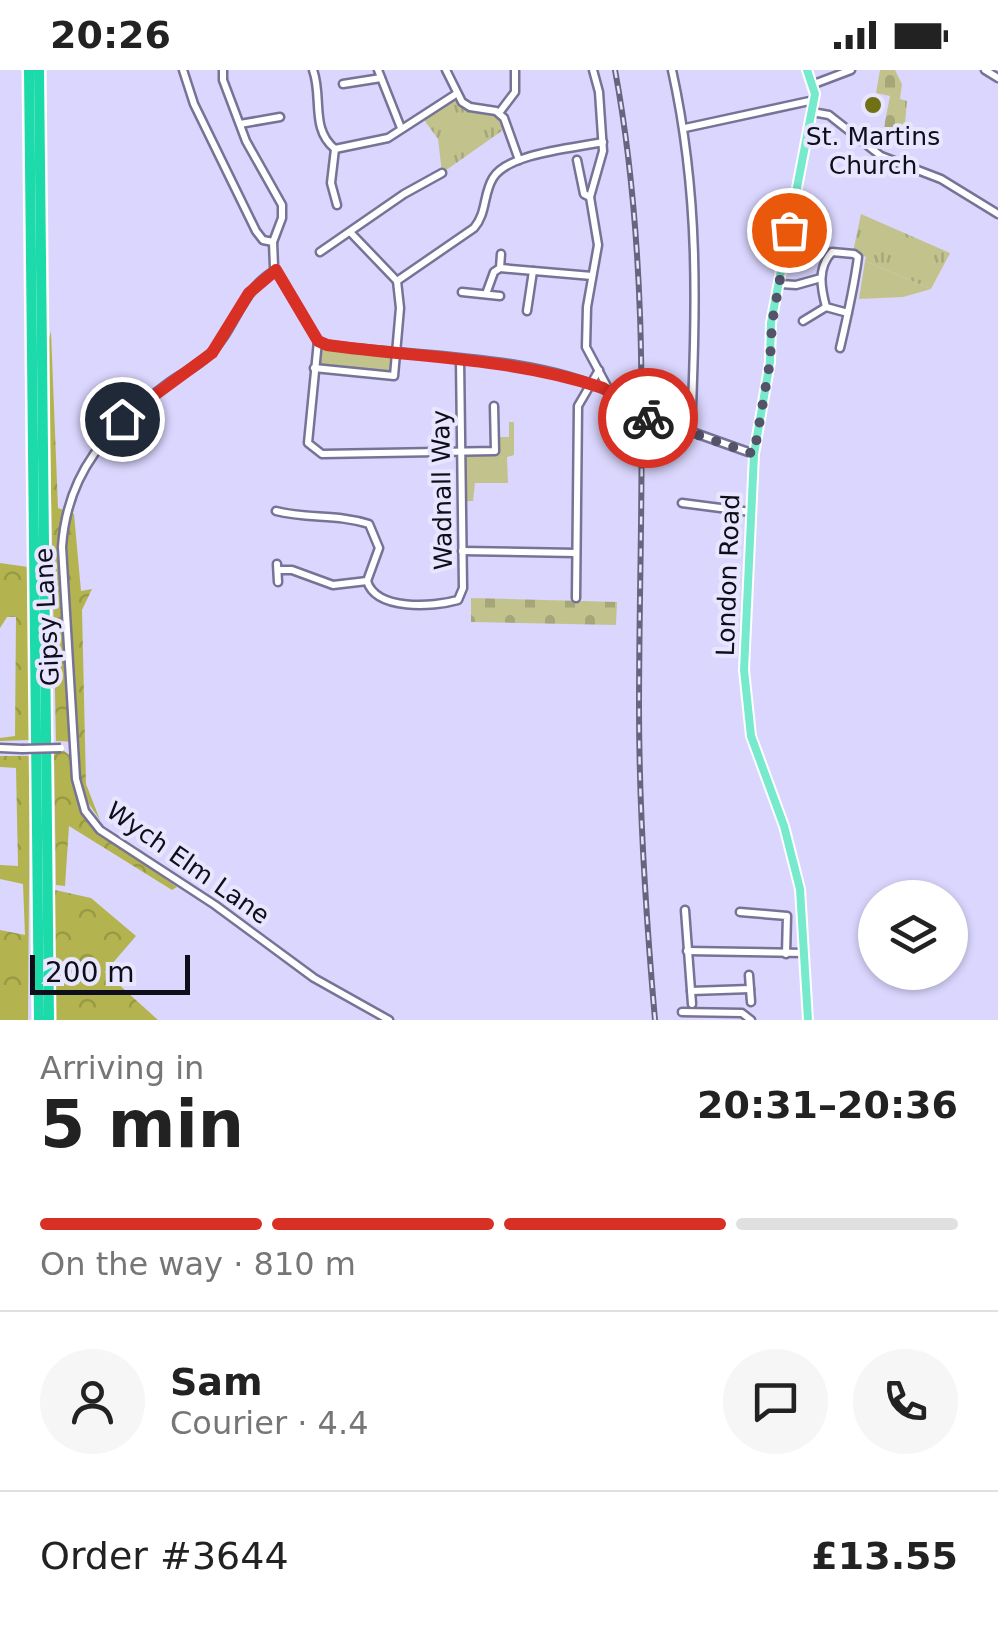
<!DOCTYPE html>
<html lang="en">
<head>
<meta charset="utf-8">
<style>
	:root { --surface:#fff; --page:#f6f6f6; --text:#222; --muted:#767676; --line:#e0e0e0; --accent:#d93025 }
	body { margin:0; font-family:"DejaVu Sans",sans-serif; background:var(--page); color:var(--text); height:100vh; display:flex; flex-direction:column; font-size:38px; white-space:nowrap }
	* { box-sizing:border-box; margin:0 }
	p { font-size:32px; color:var(--muted) }
	.icon { flex:none; width:55px; height:55px; fill:none; stroke:currentColor; stroke-width:2; stroke-linecap:round; stroke-linejoin:round }
	.map { position:relative; height:950px; overflow:hidden }
	.drawer { display:flex; flex-direction:column; background:var(--surface); flex:1 }
	.drawer>* { flex:none }
	.buttons { position:absolute; left:858px; top:810px; display:grid; gap:20px }
	.buttons a { display:grid; place-items:center; width:110px; height:110px; border-radius:50%; background:var(--surface); box-shadow:0 2px 8px #0004; font-size:50px }
	.scale { position:absolute; left:30px; bottom:25px; width:160px; box-sizing:border-box; padding-left:10px; border:5px solid #0e0d1a; border-top:0; font-size:28px; line-height:35px; white-space:nowrap; color:#0e0d1a; -webkit-text-stroke:8px #e8e6fe; paint-order:stroke }
	.pin { position:absolute; display:grid; place-items:center; width:85px; height:85px; color:#fff; margin:-42px; border:5px solid #fff; border-radius:50%; box-shadow:0 2px 10px #0007 }
	.courier { position:absolute; display:grid; place-items:center; width:100px; height:100px; margin:-50px; border:8px solid #d93025; border-radius:50%; background:#fff; color:#222; box-shadow:0 2px 12px #0007 }
	.summary em { font-style:normal; font-weight:600 }
	.summary div { display:flex; flex-direction:column-reverse }
	.summary { display:flex; align-items:center; justify-content:space-between; height:170px; padding:0 40px }
	h1 { font-size:65px; font-weight:600; line-height:75px }
	.bar { display:grid; grid-template-columns:repeat(4,1fr); gap:15px 10px; align-content:center; height:120px; padding:0 40px }
	.bar i { height:12px; border-radius:8px; background:var(--line) }
	.bar .active { background:var(--accent) }
	.bar p { grid-column:span 4 }
	.line { display:flex; align-items:center; gap:25px; padding:0 40px; border-top:2px solid var(--line) }
	.line div { flex:1 }
	.round { display:grid; place-items:center; flex:none; width:105px; height:105px; border-radius:52px; background:var(--page) }
	.status { display:flex; justify-content:space-between; align-items:center; height:70px; padding:0 50px; background:var(--surface); direction:ltr }
	.status svg { height:28px; fill:currentColor }
	.map>svg:first-child { display:block }
</style>
</head>
<body>
<div class="status"><b>20:26</b><svg viewBox="0 0 49 12"><path d="M0 12V9h3v3zM5 12V6h3v6zM10 12V3h3v9zM15 12V0h3v12zM26 1h20v11H26zM47 4h2v5h-2z"/></svg></div>
<div class="map">
<svg width="998" height="950" viewBox="0 0 998 950">
	<defs>
		<pattern id="forest-crowns" width="20" height="18" patternUnits="userSpaceOnUse" patternTransform="scale(2.5)"><rect width="20" height="18" fill="#b3b44f"/><path d="M2 6a3 3 0 1 1 6 0M12 15a3 3 0 1 1 6 0" fill="none" stroke="#999a44"/></pattern>
		<pattern id="cemetery-stones" width="16" height="16" patternUnits="userSpaceOnUse" patternTransform="scale(2.5)"><rect width="16" height="16" fill="#c2c38c"/><path d="M2 7V4a2 2 0 0 1 4 0v3zM10 15v-3a2 2 0 0 1 4 0v3z" fill="#a6a678"/></pattern>
		<pattern id="park-tufts" width="24" height="20" patternUnits="userSpaceOnUse" patternTransform="scale(2.5)"><rect width="24" height="20" fill="#c2c38c"/><path d="M3 7l-1-3M5 7V3M7 7l1-3M15 17l-1-3M17 17v-4M19 17l1-3" fill="none" stroke="#a6a678"/></pattern>
	</defs>
	<rect width="100%" height="100%" fill="#dad6fe"/>
	<g fill="#c2c38c">
		<path d="M865,191L931,219L903,227L859,229Z"/>
		<path d="M321,279L394,287L392,303L319,296Z"/>
		<path d="M509,352H514V385L507,387L508,413H475L473,431H467L465,389L470,384H500V367H509Z"/>
	</g>
	<g fill="url(#forest-crowns)">
		<path d="M51,261L58,438L74,444L81,521L92,519L82,540L86,714L100,750L80,721L79,672L56,671L48,273Z"/>
		<path d="M0,493L28,497L29,670L0,671V668L15,666L16,547H7L0,558Z"/>
		<path d="M64,681L72,687C73,713 74,734 90,755L177,817L172,820L69,756L65,816L56,815L54,682Z"/>
		<path d="M0,686H30L28,950H0V860L25,865L23,814L0,809V795L18,796L16,698L0,697Z"/>
		<path d="M55,820L91,828L136,866L105,902L158,950H54Z"/>
	</g>
	<g fill="url(#cemetery-stones)">
		<path d="M880,0H895L902,14L900,29L907,31L905,54L901,59L884,57L890,26L876,23Z"/>
		<path d="M471,528L617,532L616,555L471,552Z"/>
	</g>
	<g fill="url(#park-tufts)">
		<path d="M455,29L463,36L498,45L506,58L442,103L438,69L424,50Z"/>
		<path d="M861,144L950,183L931,219L865,191L866,187L853,182Z"/>
	</g>
	<g fill="none" stroke-linecap="round" stroke-linejoin="round">
		<g stroke="#767396" stroke-width="11">
			<g id="minor">
				<path d="M183,0L194,34L256,161L263,170L273,172"/>
				<path d="M223,0V10L246,71L282,135V148L273,172L274,197L318,271L327,275C414,287 532,285 610,322"/>
				<path d="M313,0C323,27 310,59 335,79"/>
				<path d="M378,0L401,58"/>
				<path d="M446,0L462,32L470,37L496,41L504,48L519,90"/>
				<path d="M593,0L599,22L603,81L590,127L598,175L587,237L586,277L610,322L629,344L664,352L754,384"/>
				<path d="M672,0C700,127 696,235 691,364"/>
				<path d="M985,0L998,8"/>
				<path d="M343,14L381,8"/>
				<path d="M814,14L851,0"/>
				<path d="M812,42L829,45L881,86L941,109L998,144"/>
				<path d="M499,43L515,22V0"/>
				<path d="M240,54L280,47"/>
				<path d="M685,58L814,30"/>
				<path d="M335,79L388,68L456,24"/>
				<path d="M335,79L331,113L337,135"/>
				<path d="M577,90L584,124L590,127"/>
				<path d="M351,163L397,211"/>
				<path d="M320,182L404,124L442,103"/>
				<path d="M500,198L592,206"/>
				<path d="M276,200C241,219 236,258 210,284C198,297 180,304 166,315C108,358 67,402 62,477L76,709L85,741L100,760L215,835L314,908L389,950"/>
				<path d="M780,214L796,215L821,208"/>
				<path d="M462,222L500,226"/>
				<path d="M486,224L494,202L500,198L501,184"/>
				<path d="M527,241L533,201"/>
				<path d="M803,251L826,237"/>
				<path d="M318,271L308,373L322,384L495,381L494,336"/>
				<path d="M840,278C847,248 854,218 858,187L854,184L832,182C817,198 821,218 826,237L848,243"/>
				<path d="M314,298L394,306L400,238L397,211L474,158C487,143 483,124 493,108C508,83 575,78 603,72"/>
				<path d="M682,433L751,442"/>
				<path d="M276,441C307,449 338,444 369,454L379,478L367,511"/>
				<path d="M462,481L576,483"/>
				<path d="M277,494L278,512"/>
				<path d="M278,500H292L333,515L367,511"/>
				<path d="M367,511C376,541 433,537 458,530L463,518L460,290"/>
				<path d="M576,528L578,336L599,300"/>
				<path d="M0,678L22,679"/>
				<path d="M685,840L692,934"/>
				<path d="M740,842L787,846L786,884"/>
				<path d="M687,881L804,883"/>
				<path d="M749,905L751,932"/>
				<path d="M691,921L750,919"/>
				<path d="M682,942L742,943L751,950"/>
			</g>
		</g>
		<g stroke="#fff" stroke-width="12">
			<path id="major" d="M807,0L815,24L771,253L770,292L754,384L744,600L751,666L784,756L800,819L808,950"/>
		</g>
		<g stroke="#fff" stroke-width="15">
			<g id="highway">
				<path d="M29,0L39,950"/>
				<path d="M39,0L49,950"/>
			</g>
		</g>
		<use href="#minor" stroke="#fff" stroke-width="6"/>
		<use href="#major" stroke="#77e9cc" stroke-width="8"/>
		<use href="#highway" stroke="#1cdaaa" stroke-width="10"/>
		<g stroke="#67657e" stroke-width="6">
			<path id="rail" d="M615,0C654,210 639,425 639,638C639,742 646,847 655,950"/>
		</g>
		<use href="#rail" stroke="#e8e6fe" stroke-width="2.5" stroke-dasharray="8" stroke-linecap="butt"/>
		<g stroke="#767396" stroke-width="11" stroke-linecap="butt">
			<path id="minor-bridge" d="M22,679L61,678"/>
		</g>
		<use href="#minor-bridge" stroke="#fff" stroke-width="6"/>
	</g>
	<g fill="none" stroke-linecap="round" stroke-linejoin="round">
		<path stroke="#55536a" stroke-width="10" stroke-dasharray="0 18" d="M648,348L754,384L770,292L772,253L789,160"/>
		<path stroke="#d93025" stroke-width="12" d="M122,349L212,283L249,223L276,200L318,271L327,275C420,288 514,288 603,318C624,329 620,345 648,348"/>
	</g>
	<circle fill="#717014" stroke="#e8e6fe" stroke-width="4" cx="873" cy="35" r="10"/>
	<g text-anchor="middle" dominant-baseline="central" stroke-width="8" stroke-linejoin="round" paint-order="stroke">
		<g font-size="25" fill="#0e0d1a" stroke="#e8e6fe">
			<text x="873" y="66">St. Martins<tspan x="873" dy="29">Church</tspan></text>
		</g>
		<g font-size="25" fill="#0e0d1a" stroke="#e8e6fe">
			<text transform="translate(442 420) rotate(-91)">Wadnall Way</text>
			<text transform="translate(728 505) rotate(-88)">London Road</text>
			<text transform="translate(47 547) rotate(-93)">Gipsy Lane</text>
			<text transform="translate(188 793) rotate(35)">Wych Elm Lane</text>
		</g>
	</g>
</svg>
<div class="buttons">
<a><svg class="icon" aria-label="layers" viewBox="0 0 24 24"><path d="M12 4l9 5-9 5-9-5zM3 14l9 5 9-5"/></svg></a>
</div>
<div class="scale">200 m</div>
<div class="pin" style="left:789px;top:160px;background:#ea580c"><svg class="icon" aria-label="bag" viewBox="0 0 24 24"><path d="M5 8h14l-1 12H6zM9 8a3 3 0 0 1 6 0"/></svg></div>
<div class="pin" style="left:122px;top:349px;background:#1f2937"><svg class="icon" aria-label="home" viewBox="0 0 24 24"><path d="M3 11l9-7 9 7M6 9v11h12V9"/></svg></div>
<div class="courier" style="left:648px;top:348px"><svg class="icon" aria-label="bike" viewBox="0 0 24 24"><circle cx="6" cy="16" r="4"/><circle cx="18" cy="16" r="4"/><path d="M6 16l4-8h5l3 8M10 8l3 8H6M13 5h3"/></svg></div>
</div>
<section class="drawer">
<div class="summary"><div><h1>5 min</h1><p>Arriving in</p></div><em>20:31–20:36</em></div>
<div class="bar"><i class="active"></i><i class="active"></i><i class="active"></i><i></i><p>On the way · 810 m</p></div>
<div class="line" style="height:180px"><a class="round"><svg class="icon" aria-label="person" viewBox="0 0 24 24"><circle cx="12" cy="8" r="4"/><path d="M4 21q1-7 8-7t8 7"/></svg></a><div><b>Sam</b><p>Courier · 4.4</p></div><a class="round"><svg class="icon" aria-label="chat" viewBox="0 0 24 24"><path d="M4 5h16v11H9l-5 4z"/></svg></a><a class="round"><svg class="icon" aria-label="phone" viewBox="0 0 24 24"><path d="M5 4h4l2 5-3 2q2 4 5 5l2-3 5 2v4C11 20 4 13 5 4z"/></svg></a></div>
<div class="line" style="height:130px"><div>Order #3644</div><b>£13.55</b></div>
</section>
</body>
</html>
